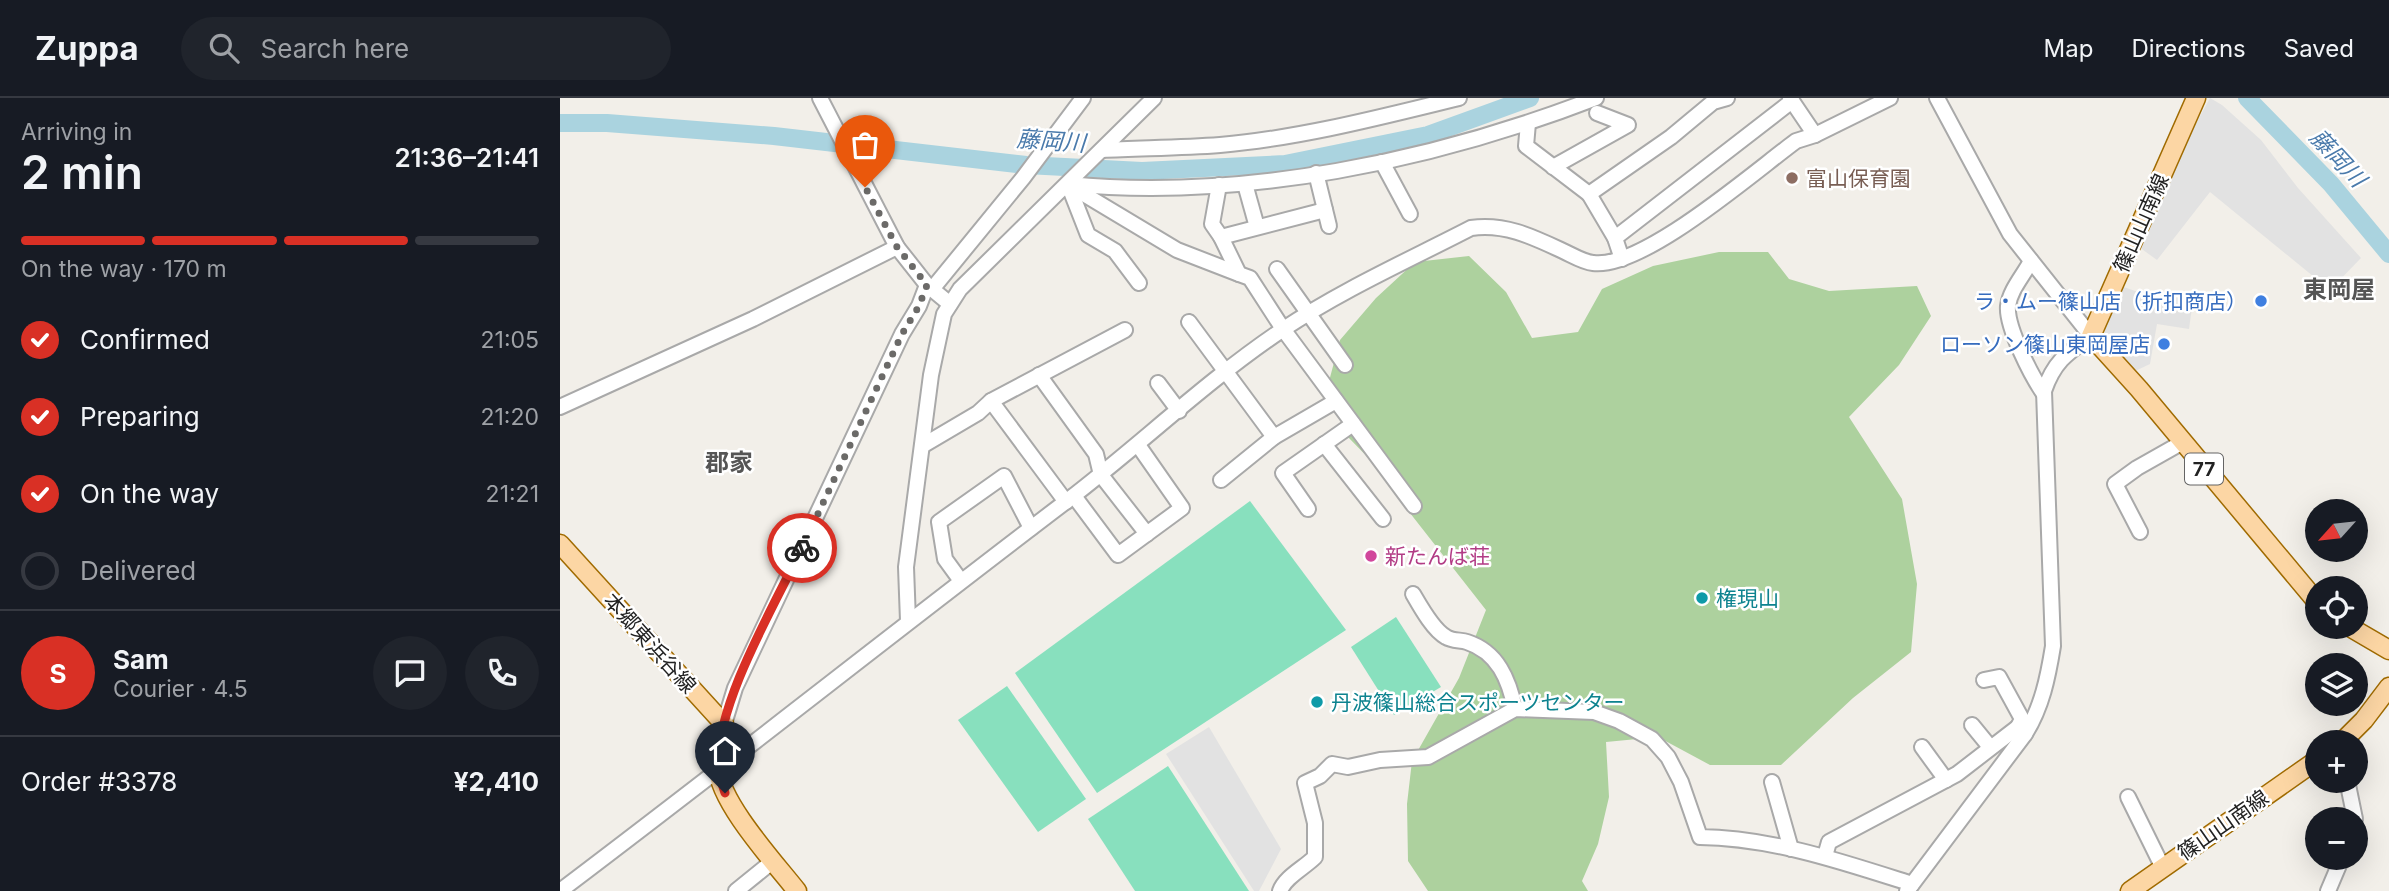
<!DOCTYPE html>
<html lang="en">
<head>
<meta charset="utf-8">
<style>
	:root { --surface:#171b24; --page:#20242c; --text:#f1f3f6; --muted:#9ea1a6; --line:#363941; --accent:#d93025 }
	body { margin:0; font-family:Inter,"Noto Sans JP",sans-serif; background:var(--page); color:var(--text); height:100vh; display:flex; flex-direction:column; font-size:26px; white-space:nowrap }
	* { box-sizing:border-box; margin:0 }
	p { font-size:23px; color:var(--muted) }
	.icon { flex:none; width:38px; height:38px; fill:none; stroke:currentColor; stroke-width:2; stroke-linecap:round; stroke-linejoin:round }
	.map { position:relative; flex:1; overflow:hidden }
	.panel { display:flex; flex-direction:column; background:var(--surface); width:560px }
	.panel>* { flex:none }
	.needle { width:46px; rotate:243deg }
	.fabs { position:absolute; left:1745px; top:401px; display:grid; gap:14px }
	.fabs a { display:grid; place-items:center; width:63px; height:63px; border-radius:50%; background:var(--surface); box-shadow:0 7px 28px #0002; font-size:35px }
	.pin { position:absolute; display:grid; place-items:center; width:60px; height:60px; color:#fff; margin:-72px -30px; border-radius:50% 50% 50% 0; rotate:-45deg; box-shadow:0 0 7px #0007 }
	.pin .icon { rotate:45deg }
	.courier { position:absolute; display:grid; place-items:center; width:70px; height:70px; margin:-35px; border:5px solid #d93025; border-radius:50%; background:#fff; color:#222; box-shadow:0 2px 9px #0007 }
	.overview em { font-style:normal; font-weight:600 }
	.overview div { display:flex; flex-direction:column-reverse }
	.overview { display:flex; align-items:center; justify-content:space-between; height:119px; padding:0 21px }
	h1 { font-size:46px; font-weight:600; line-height:52px }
	.bar { display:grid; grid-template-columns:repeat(4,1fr); gap:10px 7px; align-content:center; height:84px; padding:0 21px }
	.bar i { height:9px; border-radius:5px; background:var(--line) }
	.bar .current { background:var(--accent) }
	.bar p { grid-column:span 4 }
	.line { display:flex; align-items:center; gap:18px; padding:0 21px; border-top:2px solid var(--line) }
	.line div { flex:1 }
	.round { display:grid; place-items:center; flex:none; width:74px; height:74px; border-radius:37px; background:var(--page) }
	ol { padding:0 21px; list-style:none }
	li { display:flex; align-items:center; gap:21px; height:77px }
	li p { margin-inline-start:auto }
	li .icon { padding:7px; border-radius:50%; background:var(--accent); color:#fff; stroke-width:4 }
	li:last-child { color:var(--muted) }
	li i { width:38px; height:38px; border:4px solid var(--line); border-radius:50% }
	header { display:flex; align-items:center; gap:42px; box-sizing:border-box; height:98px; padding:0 35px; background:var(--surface); border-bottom:2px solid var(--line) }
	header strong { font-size:33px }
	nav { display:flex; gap:38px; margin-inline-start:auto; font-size:24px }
	.search { width:490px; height:63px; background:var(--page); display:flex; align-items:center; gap:18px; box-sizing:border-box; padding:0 24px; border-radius:38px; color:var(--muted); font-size:26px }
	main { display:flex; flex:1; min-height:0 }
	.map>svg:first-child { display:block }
</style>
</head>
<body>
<header>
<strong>Zuppa</strong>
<div class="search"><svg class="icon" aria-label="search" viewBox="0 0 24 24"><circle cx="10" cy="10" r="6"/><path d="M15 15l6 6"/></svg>Search here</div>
<nav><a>Map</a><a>Directions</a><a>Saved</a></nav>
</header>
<main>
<section class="panel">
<div class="overview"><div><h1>2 min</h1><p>Arriving in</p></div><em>21:36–21:41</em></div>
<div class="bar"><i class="current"></i><i class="current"></i><i class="current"></i><i></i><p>On the way · 170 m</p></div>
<ol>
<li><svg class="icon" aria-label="check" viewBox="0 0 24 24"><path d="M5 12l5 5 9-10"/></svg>Confirmed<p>21:05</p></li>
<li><svg class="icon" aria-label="check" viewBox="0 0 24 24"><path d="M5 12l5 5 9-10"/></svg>Preparing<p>21:20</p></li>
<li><svg class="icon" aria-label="check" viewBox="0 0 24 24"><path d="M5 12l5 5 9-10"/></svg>On the way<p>21:21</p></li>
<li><i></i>Delivered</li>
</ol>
<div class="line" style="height:126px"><b class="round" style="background:var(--accent);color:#fff">S</b><div><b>Sam</b><p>Courier · 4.5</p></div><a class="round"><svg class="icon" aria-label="chat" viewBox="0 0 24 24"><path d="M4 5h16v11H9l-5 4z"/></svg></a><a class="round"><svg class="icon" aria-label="phone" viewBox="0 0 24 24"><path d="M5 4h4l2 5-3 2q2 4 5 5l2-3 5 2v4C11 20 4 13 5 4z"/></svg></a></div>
<div class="line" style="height:91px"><div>Order #3378</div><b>¥2,410</b></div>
</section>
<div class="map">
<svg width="1829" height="793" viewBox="0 0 1829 793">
	<rect width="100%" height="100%" fill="#f2efe9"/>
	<path fill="#add19e" d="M1159,154H1208L1229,181L1269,193L1357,188L1371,218L1339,267L1289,319L1342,401L1357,486L1351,554L1293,600L1221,667H1150L1098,639L1046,644L1049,699L1038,746L1022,783L1028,793H868L848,763L847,706L852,663L899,580L926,512L839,401L822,374L788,339L768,287L780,242L816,200L855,164L909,158L946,194L972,240L1018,234L1042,191L1093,168Z"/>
	<g fill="#88e0be">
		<path d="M690,403L786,532L537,695L455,575Z"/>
		<path d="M836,519L881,589L834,617L791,549Z"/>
		<path d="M447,588L526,701L478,734L398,622Z"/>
		<path d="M608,668L689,793H575L528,721Z"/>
	</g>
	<g fill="#e2e2e2">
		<path d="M1650,0L1662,7L1701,42L1738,90L1801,160L1770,192L1650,94L1597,162L1579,149L1617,60Z"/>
		<path d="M1558,187L1578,194L1633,202L1629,231L1597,226L1590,266L1571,275L1543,242L1551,203Z"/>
		<path d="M649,629L721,751L699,793H694L606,656Z"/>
	</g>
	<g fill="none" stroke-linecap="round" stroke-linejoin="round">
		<g stroke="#aad3df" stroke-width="18">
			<path d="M1687,0L1771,86L1829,156"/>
			<path d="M0,25H47L214,38L466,67L582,73L725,66L868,37L970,0"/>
		</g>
		<g stroke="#a9a9a9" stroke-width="18">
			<g id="minor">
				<path d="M260,0L337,149L367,187L390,206"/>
				<path d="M1230,0L1255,37"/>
				<path d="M968,25L966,48L1029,96L1111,39L1153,4L1167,0"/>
				<path d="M542,52C581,50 621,50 660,47C741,40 821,19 899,0"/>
				<path d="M822,64L850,116"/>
				<path d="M993,69L1068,27L1037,15"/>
				<path d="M756,75L769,128"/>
				<path d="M508,86C683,103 873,63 1036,0"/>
				<path d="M508,86L528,137L555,153L579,185"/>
				<path d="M685,86L697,129"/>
				<path d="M659,87L652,126L661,139L765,112"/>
				<path d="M512,89L617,152L679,176"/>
				<path d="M1029,96L1055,140L1062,161"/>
				<path d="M661,139L679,176L690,180L723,231L854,408"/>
				<path d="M1055,140L1232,3"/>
				<path d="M1471,163C1463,178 1450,192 1448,208C1446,229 1472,279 1484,296"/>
				<path d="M717,171L785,267"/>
				<path d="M373,190L463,80L523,0"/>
				<path d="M629,224L714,339L776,303"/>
				<path d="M479,277L536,356L541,377L587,436"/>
				<path d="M598,285L619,313"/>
				<path d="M431,303L506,404"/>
				<path d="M0,309L193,221L337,149"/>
				<path d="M764,346L823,421"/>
				<path d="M362,348L418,315L431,303L565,232"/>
				<path d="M661,382L714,339"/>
				<path d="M514,398L558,457L622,410L578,347"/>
				<path d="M748,411L723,375L793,326"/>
				<path d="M1580,434L1555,386L1577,370L1623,344"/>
				<path d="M401,483L385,461L379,424L444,378L471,430"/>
				<path d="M853,496C860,508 873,532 886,539C892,543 901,542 907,544C938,554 949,582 955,611"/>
				<path d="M348,523L346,469L371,277L384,216L400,191L594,0"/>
				<path d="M1424,582L1439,579L1462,621L1458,629"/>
				<path d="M164,626L175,590L342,236L359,208L367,187"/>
				<path d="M1412,627L1430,649"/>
				<path d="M1362,649L1386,682"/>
				<path d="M1787,682L1795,721"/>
				<path d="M1212,684L1231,751"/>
				<path d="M1568,699L1603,770"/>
				<path d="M1265,758L1269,744L1397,676L1458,629L1465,636"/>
				<path d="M0,793C171,664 338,531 508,402C580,347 646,283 722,232C782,192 847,163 911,130C945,125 973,139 1003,153C1012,157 1023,164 1033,165C1082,172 1195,73 1236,43L1255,37L1330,0"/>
				<path d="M176,793L213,763"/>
				<path d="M720,793C725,779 744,770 755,759V725L745,685L760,678L772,666L788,669L820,662L868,659L955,611L1034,614L1059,623L1092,641L1108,659L1121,684L1140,739C1213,740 1283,764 1352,786"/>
				<path d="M1347,793L1465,636C1482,609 1488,579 1493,548L1484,293C1494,264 1506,256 1531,238L1450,136L1377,0"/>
				<path d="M1768,793L1782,760"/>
			</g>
		</g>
		<g stroke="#a06b00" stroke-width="21">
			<g id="major">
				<path d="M1636,0L1531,238L1579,291L1757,504"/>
				<path d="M0,446L164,626C161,640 157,655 158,670C159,704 215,765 237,793"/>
				<path d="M1788,528L1829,552"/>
				<path d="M1782,644L1804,622L1829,589"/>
				<path d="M1570,793L1757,662"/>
			</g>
		</g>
		<use href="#minor" stroke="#fff" stroke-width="14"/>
		<use href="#major" stroke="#fcd6a4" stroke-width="18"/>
	</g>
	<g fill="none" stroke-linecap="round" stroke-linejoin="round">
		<path stroke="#6b6a68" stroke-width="7" stroke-dasharray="0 12.6" d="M242,450L342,236L359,208L367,187L337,149L305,89"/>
		<path stroke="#d93025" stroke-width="9" d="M165,695C163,687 158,678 158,669C156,606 214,508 242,450"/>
	</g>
	<circle fill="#8d6e63" stroke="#fff" stroke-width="2.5" cx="1232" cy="80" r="7"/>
	<g fill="#3f7fe0" stroke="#fff" stroke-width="2.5">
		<circle cx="1701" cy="203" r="7"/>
		<circle cx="1604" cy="246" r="7"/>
	</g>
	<circle fill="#d1479c" stroke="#fff" stroke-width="2.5" cx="811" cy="458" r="7"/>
	<g fill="#0f9aa8" stroke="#fff" stroke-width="2.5">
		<circle cx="1142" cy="500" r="7"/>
		<circle cx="757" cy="604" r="7"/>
	</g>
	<g text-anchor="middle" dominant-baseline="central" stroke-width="5" stroke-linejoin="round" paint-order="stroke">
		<rect fill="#fff" stroke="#646464" stroke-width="2" x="1625" y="355.5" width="38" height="31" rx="5"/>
		<g font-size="19" font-weight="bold" fill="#222">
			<text x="1644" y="371">77</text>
		</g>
		<g font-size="21" fill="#785e54" stroke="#fff" text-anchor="start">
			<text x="1246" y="80">富山保育園</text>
		</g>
		<g font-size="21" fill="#222" stroke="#fff">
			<text transform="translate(1581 125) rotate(-66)">篠山山南線</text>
			<text transform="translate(90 545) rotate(48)">本郷東浜谷線</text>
			<text transform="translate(1663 727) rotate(-35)">篠山山南線</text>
		</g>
		<g font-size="21" fill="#366cbe" stroke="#fff" text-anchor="end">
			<text x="1687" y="203">ラ・ムー篠山店（折扣商店）</text>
			<text x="1590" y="246">ローソン篠山東岡屋店</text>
		</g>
		<g font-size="21" fill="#b23c85" stroke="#fff" text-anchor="start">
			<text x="825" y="458">新たんば荘</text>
		</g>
		<g font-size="21" fill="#0d838f" stroke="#fff" text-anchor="start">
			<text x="1156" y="500">権現山</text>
			<text x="771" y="604">丹波篠山総合スポーツセンター</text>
		</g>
		<g font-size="23" font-style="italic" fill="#4a7aab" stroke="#fff">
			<text transform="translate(491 43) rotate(4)">藤岡川</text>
			<text transform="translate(1778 60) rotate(47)">藤岡川</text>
		</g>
		<g font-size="24" font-weight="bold" fill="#555" stroke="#fff">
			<text x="1779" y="191">東岡屋</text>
			<text x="169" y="364">郡家</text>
		</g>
	</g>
</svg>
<div class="fabs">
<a><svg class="needle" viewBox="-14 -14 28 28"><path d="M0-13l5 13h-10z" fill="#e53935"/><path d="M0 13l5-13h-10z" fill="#9ea1a6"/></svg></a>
<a><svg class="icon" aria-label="locate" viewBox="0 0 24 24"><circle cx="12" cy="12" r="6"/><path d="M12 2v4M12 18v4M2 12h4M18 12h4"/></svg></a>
<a><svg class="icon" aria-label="layers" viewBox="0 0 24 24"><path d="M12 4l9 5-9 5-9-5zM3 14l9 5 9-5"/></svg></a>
<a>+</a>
<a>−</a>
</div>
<div class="pin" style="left:305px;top:89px;background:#ea580c"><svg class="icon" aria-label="bag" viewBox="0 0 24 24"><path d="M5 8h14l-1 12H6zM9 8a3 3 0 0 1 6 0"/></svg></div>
<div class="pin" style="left:165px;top:695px;background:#1f2937"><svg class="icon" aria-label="home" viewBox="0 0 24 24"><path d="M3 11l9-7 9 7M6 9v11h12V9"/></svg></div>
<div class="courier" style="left:242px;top:450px"><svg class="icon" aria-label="bike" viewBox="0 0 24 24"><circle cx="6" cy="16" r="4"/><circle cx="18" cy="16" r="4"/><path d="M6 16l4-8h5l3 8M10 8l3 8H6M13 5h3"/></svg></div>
</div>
</main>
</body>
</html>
